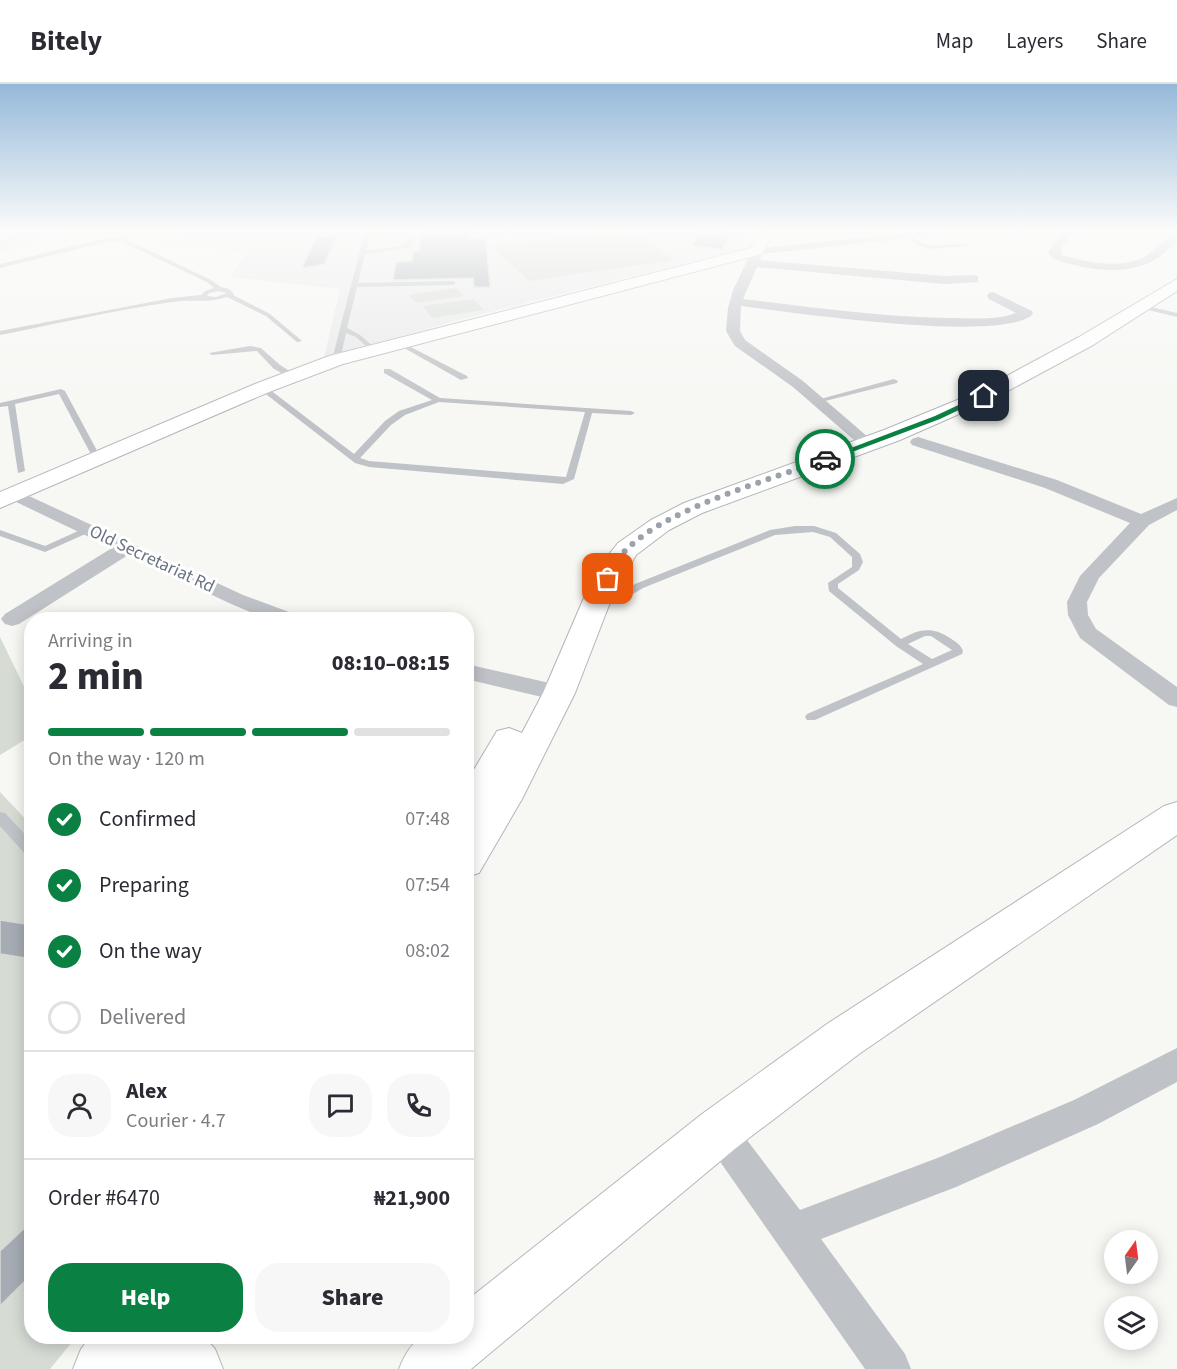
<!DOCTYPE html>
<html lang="en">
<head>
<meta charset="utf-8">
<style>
	:root { --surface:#fff; --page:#f7f7f7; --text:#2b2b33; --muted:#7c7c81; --line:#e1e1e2; --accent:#0b8043 }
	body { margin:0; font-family:"Source Sans 3",sans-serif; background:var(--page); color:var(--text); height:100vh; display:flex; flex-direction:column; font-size:22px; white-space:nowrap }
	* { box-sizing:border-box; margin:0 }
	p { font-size:20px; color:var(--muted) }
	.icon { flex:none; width:33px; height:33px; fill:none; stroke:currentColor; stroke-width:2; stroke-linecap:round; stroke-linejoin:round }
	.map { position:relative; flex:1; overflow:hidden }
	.details { position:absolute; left:24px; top:528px; width:450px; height:732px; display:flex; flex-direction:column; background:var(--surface); border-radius:24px; box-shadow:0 3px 15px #0003 }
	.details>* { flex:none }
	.needle { width:39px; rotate:14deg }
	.tools { position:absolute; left:1104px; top:1146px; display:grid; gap:12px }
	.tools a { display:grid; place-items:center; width:54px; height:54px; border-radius:50%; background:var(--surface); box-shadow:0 3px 15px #0003; font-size:30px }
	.pin { position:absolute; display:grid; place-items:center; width:51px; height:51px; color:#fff; margin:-26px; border-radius:12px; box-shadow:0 3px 9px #0006 }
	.courier { position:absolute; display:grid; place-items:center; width:60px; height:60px; margin:-30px; border:4px solid #0b8043; border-radius:50%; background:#fff; color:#222; box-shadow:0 2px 8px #0007 }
	.summary em { font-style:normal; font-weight:800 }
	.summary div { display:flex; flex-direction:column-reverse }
	.summary { display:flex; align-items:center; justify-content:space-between; height:102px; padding:0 24px }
	h1 { font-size:39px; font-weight:800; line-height:45px }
	.bar { display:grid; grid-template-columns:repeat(4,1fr); gap:9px 6px; align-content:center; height:72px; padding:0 24px }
	.bar i { height:8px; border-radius:4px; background:var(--line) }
	.bar .current { background:var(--accent) }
	.bar p { grid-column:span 4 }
	.line { display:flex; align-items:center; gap:15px; padding:0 24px; border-top:2px solid var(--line) }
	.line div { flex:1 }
	.round { display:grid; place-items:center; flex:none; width:63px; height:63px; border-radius:24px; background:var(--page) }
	ol { padding:0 24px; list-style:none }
	li { display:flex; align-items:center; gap:18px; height:66px }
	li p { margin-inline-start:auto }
	li .icon { padding:6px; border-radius:50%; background:var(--accent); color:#fff; stroke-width:4 }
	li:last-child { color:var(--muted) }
	li i { width:33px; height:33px; border:3px solid var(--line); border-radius:50% }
	.primary-button { display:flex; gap:12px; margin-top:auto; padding:12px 24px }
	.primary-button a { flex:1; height:69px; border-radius:24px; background:var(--accent); color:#fff; font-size:24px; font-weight:800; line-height:69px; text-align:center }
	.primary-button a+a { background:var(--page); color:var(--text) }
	header { display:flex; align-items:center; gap:36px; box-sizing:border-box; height:84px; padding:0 30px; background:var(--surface); border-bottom:2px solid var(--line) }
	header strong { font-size:28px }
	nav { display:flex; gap:33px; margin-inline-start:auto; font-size:21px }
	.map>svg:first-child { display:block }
</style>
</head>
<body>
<header>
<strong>Bitely</strong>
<nav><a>Map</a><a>Layers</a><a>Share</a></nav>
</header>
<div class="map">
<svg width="1177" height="1285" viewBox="0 0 1177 1285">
	<rect width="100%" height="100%" fill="#f7f7f4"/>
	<g fill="#e7e9e8">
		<path d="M0,146H67L0,169Z"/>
		<path d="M185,146H752L742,163L735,166L459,236L324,274L340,205L231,193L247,167L161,159Z"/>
	</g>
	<g fill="#d6dbd4">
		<path d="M618,146H632L674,176L529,197L493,163Z"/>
		<path d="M456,204L463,212L416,219L409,211Z"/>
		<path d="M474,215L483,226L432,234L423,222Z"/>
		<path d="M0,553L31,617V652L0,671Z"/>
		<path d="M0,708L31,741L32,1252L76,1253L50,1285H0Z"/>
	</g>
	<g fill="#a6acb3" stroke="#d8d8d7" stroke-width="1.5">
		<path d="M424,146H468L467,154H486L490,203H474L473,194L393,196L396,178L412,177L413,167H419L421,149Z"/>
		<path d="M700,146H731L723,165L692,162Z"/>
		<path d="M336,152L325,180L302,184L316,153Z"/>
		<path d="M0,836L32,841V875L0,870Z"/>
		<path d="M32,1137V1190L0,1222V1167Z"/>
	</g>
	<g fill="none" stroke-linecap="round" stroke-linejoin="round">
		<g stroke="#b4b7bc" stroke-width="2">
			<g id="secondary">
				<path d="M5,146H28L0,157V148Z"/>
				<path d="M760,146H775L762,170L343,280L269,308L0,424V408L255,300L329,272L751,164Z"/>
				<path d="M1177,718V751L859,970L736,1064L471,1285H399C415,1245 428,1252 466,1252V1217L702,1030L827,940L1164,722Z"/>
				<path d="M143,1252H203L215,1265L223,1285H157L149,1277L141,1257Z"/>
			</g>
		</g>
		<g stroke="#b2b5b9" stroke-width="2">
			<g id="highway">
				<path d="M1177,195V207L1093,261L991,316L900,356L702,429L669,446L636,471L611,516L575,609L522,715L479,789L466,793V699L497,647L509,644L522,649L543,609L583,516L606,474L618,459L651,436L684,419L884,346L977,308L1079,253Z"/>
				<path d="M91,1252H200L192,1272L182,1285H73L81,1265Z"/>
			</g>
		</g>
		<g fill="#bfc2c6" fill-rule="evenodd">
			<path d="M365,146L403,148L414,155L412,161L407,164L365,170L358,199L453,197L456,199L453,201L357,203L347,244L360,251L377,266L372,267L356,253L346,249L340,276L336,278L332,276ZM370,150L402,152L408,156L407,159L404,162L366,167Z"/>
			<path d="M907,150L927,161L965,160L968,162L926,165L905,153Z"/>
			<path d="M121,153L211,196L221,203L229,205L234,210L233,211L270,230L302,257L297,258L266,232L227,213C212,219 190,215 172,218C115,226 57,240 0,251V247L172,214L201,211L205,207L214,204L207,198L120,157L106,158L0,184V180L106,154ZM219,207L227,209L216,213L207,212L209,209Z"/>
			<path d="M1142,221L1177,229V233L1140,224L1139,223Z"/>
			<path d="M399,257L467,292L468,294L461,296L397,260L396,259Z"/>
			<path d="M250,262L261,264L280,281L296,291L289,293L274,285L257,267L212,271L209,269Z"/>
			<path d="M384,285H390L440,314L631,327L635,329L631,331L592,329L574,395L563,400L369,383L355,379L258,304L265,302L354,370L385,337L399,327L432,316L384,289ZM439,318L585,328L566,393L369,377L360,374L391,341L405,331Z"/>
			<path d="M894,295L898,297L897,299L817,319L813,317Z"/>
			<path d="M61,305L65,307L102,376L98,379L94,376L59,310L15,320L25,387L18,389L8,322L0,323V319Z"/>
			<path d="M89,442L92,443V447L45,468L0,452V446L45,462Z"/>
			<path d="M795,442H814L836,449L860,470L863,478L859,486L838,500V504L901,555C919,545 932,542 950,554C956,558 961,561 963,567L962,570L815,636H807L805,633L807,630L923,580L896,562L829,507L828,499L852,483V473L830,453L813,448L775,451L643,504L616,520L597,519L592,516L597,513L610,515L635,500L770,446ZM925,552H931L952,566L932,575L908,560Z"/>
			<path d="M0,728L5,729L32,758V773L27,772L0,742Z"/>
		</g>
		<g fill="#bfc2c6" fill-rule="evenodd">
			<path d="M1066,146H1077L1062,163L1061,171C1086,178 1122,186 1146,172C1156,165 1165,154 1177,150V158C1168,166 1158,176 1146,180C1116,192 1082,184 1053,175L1048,169L1053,160Z"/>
			<path d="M925,147L930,150L929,152L762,170L760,176L944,192L974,191L978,192V198L944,200L757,183L743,215C811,223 879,233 948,234C970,234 995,237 1016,229L989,215L987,212L989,209L993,208L1032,227L1033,230C1004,260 789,228 741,222L740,247L745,256L803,297L876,360L874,363H862L793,303L735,262L726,247L728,224L733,206L753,165Z"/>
			<path d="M918,353L1057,396L1141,430L1177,414V426L1149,441L1099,494L1087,518L1088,531L1096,545L1177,603V623L1169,621L1080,554L1068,531L1067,518L1080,492L1130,439L1045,404L912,361L910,358L912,355Z"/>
			<path d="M16,406L243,511L297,531L300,536H269L229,519L128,471L19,540L12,542L5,540L1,535L5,530L112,464L10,415L7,411L10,407Z"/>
			<path d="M466,580L567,603L571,609L567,615L559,617L466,595Z"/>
			<path d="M1177,964V998L1098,1040L956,1103L821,1155L905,1270L911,1285H865L707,1059L702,1047L707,1035L719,1030L731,1035L800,1126L940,1073L1074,1016Z"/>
		</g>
		<use href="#secondary" fill="#fff" fill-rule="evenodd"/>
		<use href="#highway" fill="#fff" fill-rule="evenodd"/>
	</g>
	<linearGradient id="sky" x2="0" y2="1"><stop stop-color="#95b9da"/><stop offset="0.45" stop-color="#fbfbfa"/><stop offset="1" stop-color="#fbfbfa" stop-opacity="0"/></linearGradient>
	<rect width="1177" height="326" fill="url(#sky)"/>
	<path fill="#0b8043" d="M982,310L988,312L940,335L828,377L822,375L935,332Z"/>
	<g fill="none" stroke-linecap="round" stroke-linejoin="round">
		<path stroke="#9ba2aa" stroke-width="6" stroke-dasharray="0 10.8" d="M608,495C613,485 617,475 625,467C666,424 768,397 825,375"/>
	</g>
	<g text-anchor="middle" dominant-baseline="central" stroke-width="6" stroke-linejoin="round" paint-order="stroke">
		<g font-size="18" fill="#697482" stroke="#fff">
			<text transform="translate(152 475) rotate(25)">Old Secretariat Rd</text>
		</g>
	</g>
</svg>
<div class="tools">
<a><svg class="needle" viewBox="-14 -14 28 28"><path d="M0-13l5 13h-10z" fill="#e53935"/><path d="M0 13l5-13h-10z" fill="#7c7c81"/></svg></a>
<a><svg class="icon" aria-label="layers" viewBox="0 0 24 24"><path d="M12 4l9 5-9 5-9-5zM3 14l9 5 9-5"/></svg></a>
</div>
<div class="pin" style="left:608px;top:495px;background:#ea580c"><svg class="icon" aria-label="bag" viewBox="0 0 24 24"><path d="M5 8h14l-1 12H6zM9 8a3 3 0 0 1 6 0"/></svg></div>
<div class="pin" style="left:984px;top:312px;background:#1f2937"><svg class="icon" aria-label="home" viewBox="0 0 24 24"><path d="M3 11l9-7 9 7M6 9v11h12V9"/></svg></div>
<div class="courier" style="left:825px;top:375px"><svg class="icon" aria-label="car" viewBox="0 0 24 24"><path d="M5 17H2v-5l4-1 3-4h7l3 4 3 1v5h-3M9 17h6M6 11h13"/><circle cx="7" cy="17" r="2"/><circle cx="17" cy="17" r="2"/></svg></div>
<section class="details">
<div class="summary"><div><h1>2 min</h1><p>Arriving in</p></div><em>08:10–08:15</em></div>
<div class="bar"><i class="current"></i><i class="current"></i><i class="current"></i><i></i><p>On the way · 120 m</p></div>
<ol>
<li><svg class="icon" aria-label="check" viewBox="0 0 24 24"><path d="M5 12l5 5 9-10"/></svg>Confirmed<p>07:48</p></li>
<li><svg class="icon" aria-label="check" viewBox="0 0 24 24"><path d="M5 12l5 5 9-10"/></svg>Preparing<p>07:54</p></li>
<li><svg class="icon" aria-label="check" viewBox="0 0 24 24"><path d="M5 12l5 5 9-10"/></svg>On the way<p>08:02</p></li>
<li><i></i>Delivered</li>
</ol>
<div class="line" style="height:108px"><a class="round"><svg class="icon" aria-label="person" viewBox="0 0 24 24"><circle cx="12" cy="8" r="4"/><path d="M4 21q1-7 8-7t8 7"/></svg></a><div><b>Alex</b><p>Courier · 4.7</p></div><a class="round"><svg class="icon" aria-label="chat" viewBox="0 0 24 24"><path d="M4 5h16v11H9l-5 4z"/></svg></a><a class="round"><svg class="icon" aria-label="phone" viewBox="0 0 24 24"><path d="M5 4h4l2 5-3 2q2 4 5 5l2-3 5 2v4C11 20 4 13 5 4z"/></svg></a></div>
<div class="line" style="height:78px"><div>Order #6470</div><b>₦21,900</b></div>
<div class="primary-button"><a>Help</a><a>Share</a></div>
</section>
</div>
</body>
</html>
